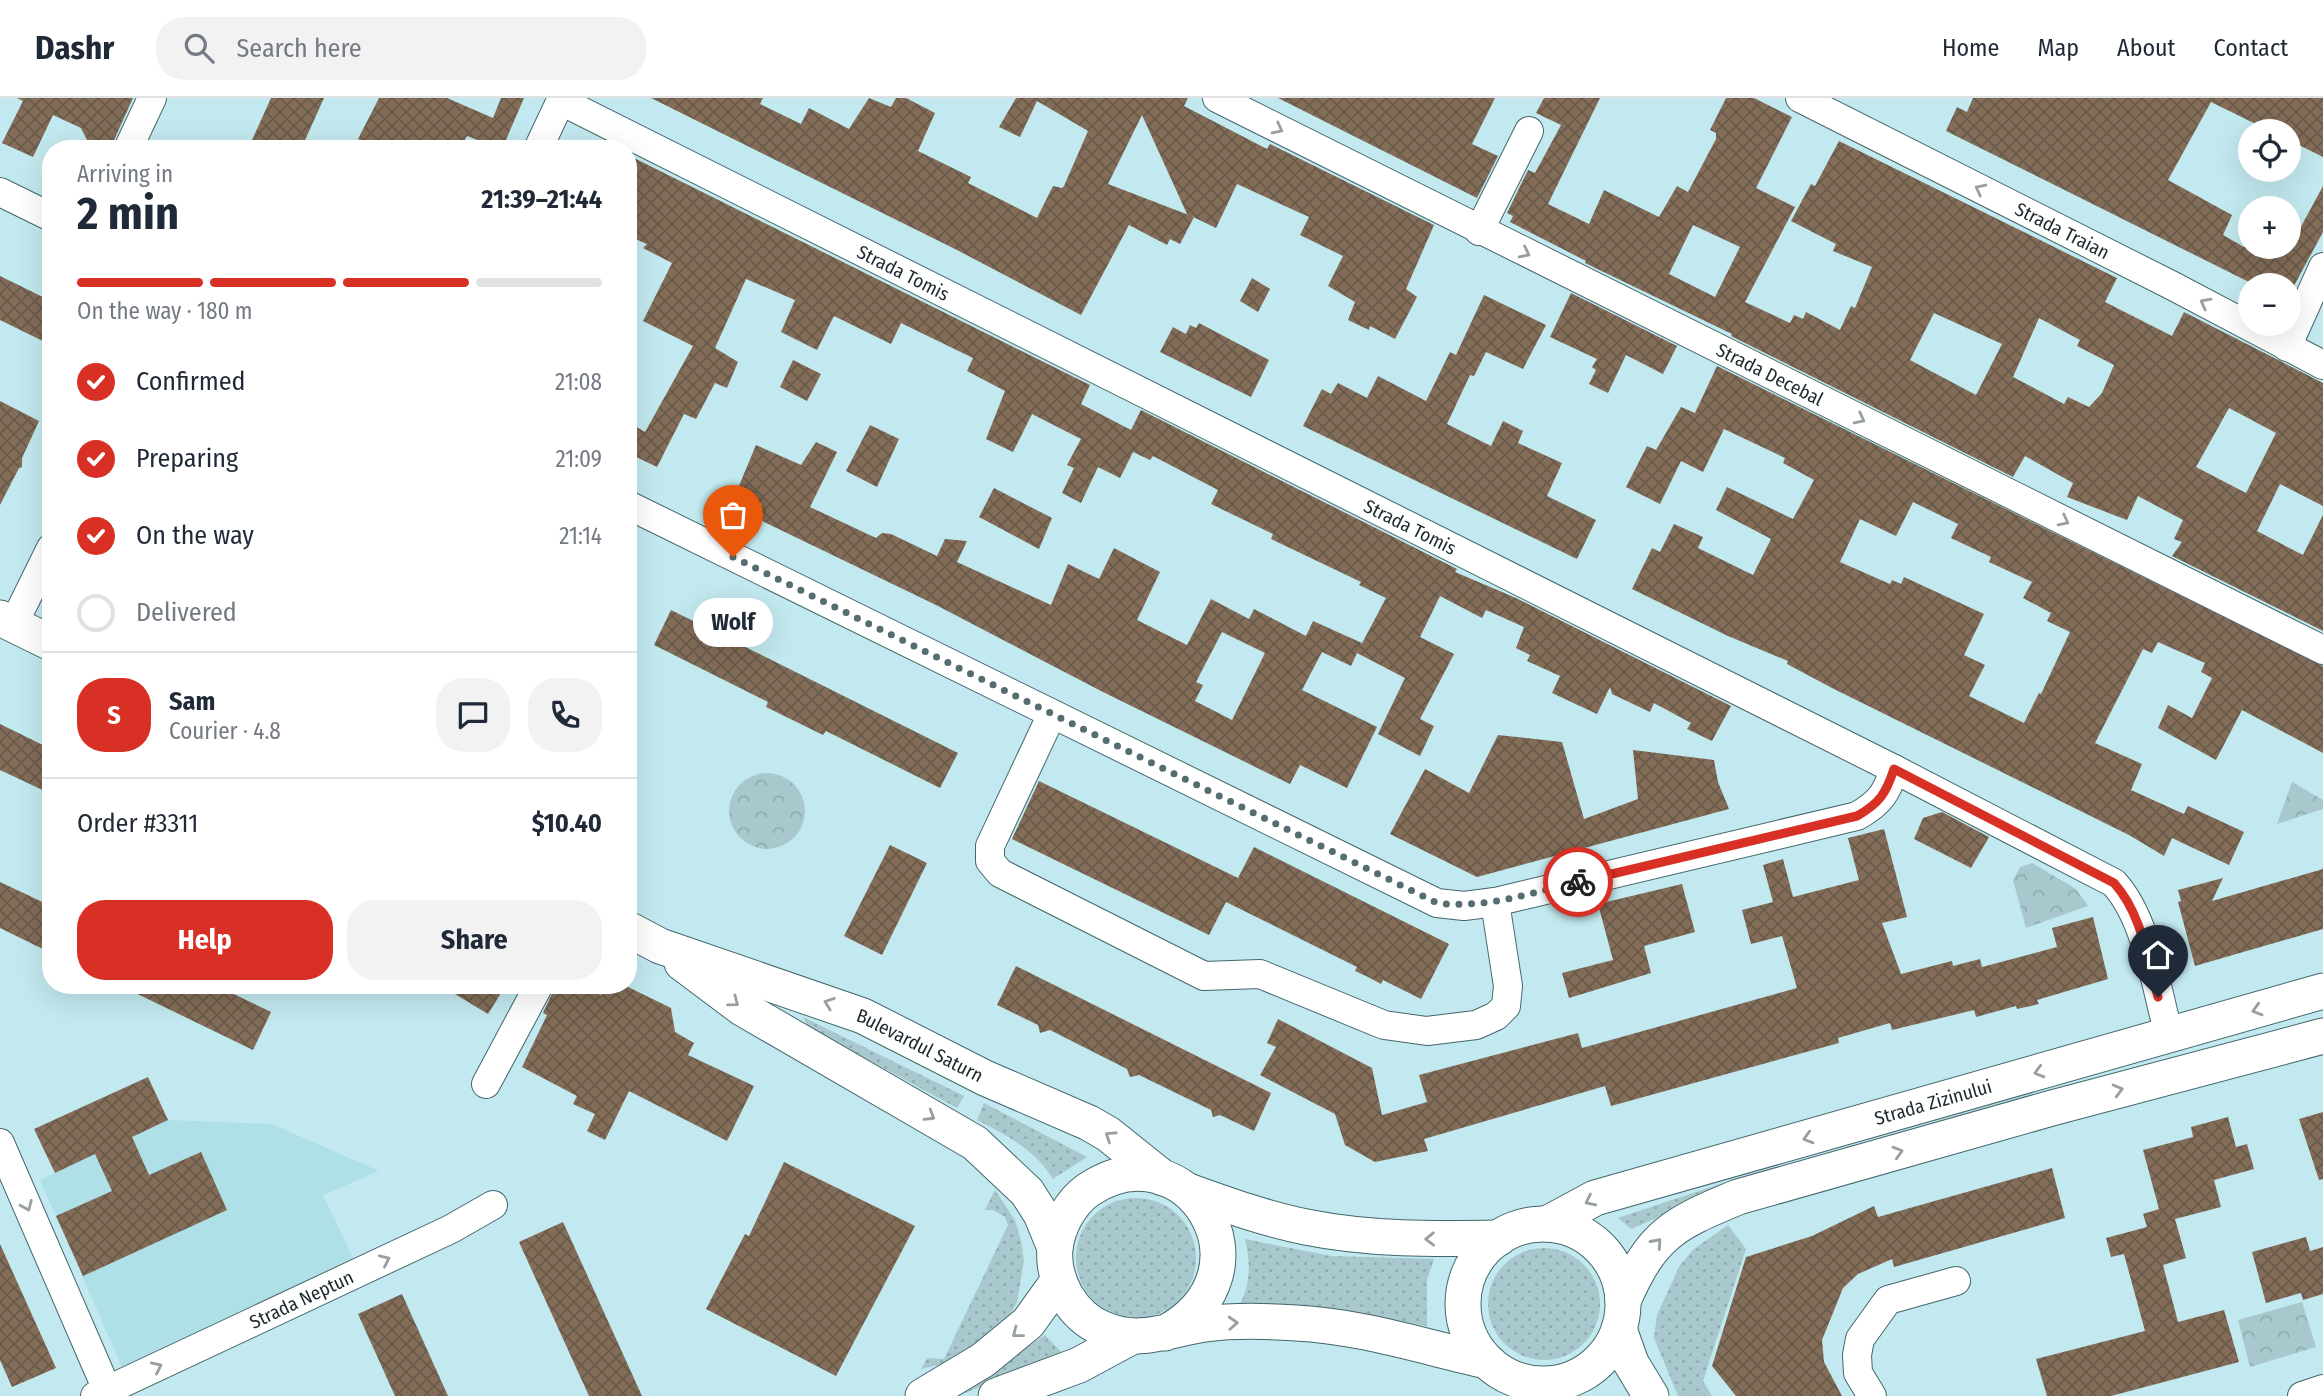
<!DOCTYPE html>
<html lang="en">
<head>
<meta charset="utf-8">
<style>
	:root { --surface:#fff; --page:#f2f2f3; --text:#1f2937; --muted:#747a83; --line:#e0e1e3; --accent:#d93025 }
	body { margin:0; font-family:"Fira Sans Condensed",sans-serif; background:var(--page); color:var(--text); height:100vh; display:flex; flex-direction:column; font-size:26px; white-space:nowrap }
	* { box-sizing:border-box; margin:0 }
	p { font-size:23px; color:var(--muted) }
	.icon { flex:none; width:38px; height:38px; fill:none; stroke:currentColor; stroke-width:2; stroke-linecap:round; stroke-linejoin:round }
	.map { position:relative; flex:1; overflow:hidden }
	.sheet { position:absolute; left:42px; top:42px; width:595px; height:854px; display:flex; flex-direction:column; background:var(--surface); border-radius:28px; box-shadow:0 7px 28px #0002 }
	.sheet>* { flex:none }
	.buttons { position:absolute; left:2238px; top:21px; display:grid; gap:14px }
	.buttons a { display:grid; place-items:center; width:63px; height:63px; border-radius:50%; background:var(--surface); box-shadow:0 7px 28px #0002; font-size:35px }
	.pin { position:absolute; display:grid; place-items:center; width:60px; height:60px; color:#fff; margin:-72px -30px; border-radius:50% 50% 50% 0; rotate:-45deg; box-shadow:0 0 7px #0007 }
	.pin .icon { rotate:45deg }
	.courier { position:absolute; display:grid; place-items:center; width:70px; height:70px; margin:-35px; border:5px solid #d93025; border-radius:50%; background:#fff; color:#222; box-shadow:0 2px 9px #0007 }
	.bubble { position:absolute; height:49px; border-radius:24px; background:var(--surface); box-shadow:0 7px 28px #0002; font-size:23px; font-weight:700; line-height:49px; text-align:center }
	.summary em { font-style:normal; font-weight:700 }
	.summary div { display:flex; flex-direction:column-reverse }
	.summary { display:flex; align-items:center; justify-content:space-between; height:119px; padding:0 35px }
	h1 { font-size:46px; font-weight:700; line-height:52px }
	.bar { display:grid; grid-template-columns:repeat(4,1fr); gap:10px 7px; align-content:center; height:84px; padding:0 35px }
	.bar i { height:9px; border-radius:5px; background:var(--line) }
	.bar .on { background:var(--accent) }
	.bar p { grid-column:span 4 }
	.line { display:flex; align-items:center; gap:18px; padding:0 35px; border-top:2px solid var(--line) }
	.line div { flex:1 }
	.round { display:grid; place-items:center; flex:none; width:74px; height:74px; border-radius:28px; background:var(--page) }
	ol { padding:0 35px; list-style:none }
	li { display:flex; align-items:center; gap:21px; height:77px }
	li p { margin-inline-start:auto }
	li .icon { padding:7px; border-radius:50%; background:var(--accent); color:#fff; stroke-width:4 }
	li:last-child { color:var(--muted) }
	li i { width:38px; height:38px; border:4px solid var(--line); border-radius:50% }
	.cta { display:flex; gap:14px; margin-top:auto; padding:14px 35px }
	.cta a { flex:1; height:80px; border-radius:28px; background:var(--accent); color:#fff; font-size:28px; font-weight:700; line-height:80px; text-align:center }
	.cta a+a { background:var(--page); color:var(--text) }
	header { display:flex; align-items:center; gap:42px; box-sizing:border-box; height:98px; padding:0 35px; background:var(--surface); border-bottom:2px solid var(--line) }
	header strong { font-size:33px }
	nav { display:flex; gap:38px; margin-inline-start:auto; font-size:24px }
	.search { width:490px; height:63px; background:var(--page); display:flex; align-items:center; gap:18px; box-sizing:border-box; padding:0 24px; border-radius:28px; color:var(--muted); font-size:26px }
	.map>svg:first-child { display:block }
</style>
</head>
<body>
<header>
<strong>Dashr</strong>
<div class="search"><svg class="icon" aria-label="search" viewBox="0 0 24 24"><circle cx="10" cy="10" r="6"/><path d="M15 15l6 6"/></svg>Search here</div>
<nav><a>Home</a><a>Map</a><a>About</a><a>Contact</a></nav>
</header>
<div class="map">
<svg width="2323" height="1298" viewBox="0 0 2323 1298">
	<defs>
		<pattern id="grass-dots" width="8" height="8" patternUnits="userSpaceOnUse" patternTransform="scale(1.75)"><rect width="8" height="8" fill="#a8c8cd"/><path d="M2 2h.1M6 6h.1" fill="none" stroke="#90acb0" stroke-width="1.8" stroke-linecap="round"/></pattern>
		<pattern id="park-crowns" width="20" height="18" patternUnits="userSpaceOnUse" patternTransform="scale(1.75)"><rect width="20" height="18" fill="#a8c8cd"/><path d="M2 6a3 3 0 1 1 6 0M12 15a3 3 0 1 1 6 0" fill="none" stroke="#90acb0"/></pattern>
		<pattern id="building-cross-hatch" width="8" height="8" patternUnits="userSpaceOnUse" patternTransform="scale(1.75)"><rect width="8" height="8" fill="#836d58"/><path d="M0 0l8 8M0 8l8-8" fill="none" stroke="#6a5a49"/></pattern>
	</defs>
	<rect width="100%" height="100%" fill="#c2e9ef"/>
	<path fill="#afdfe7" d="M168,1022L272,1026L379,1073L323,1097L353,1160L122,1269L40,1082Z"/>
	<g fill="url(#grass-dots)">
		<path d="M803,919L964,998L957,1010L808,929Z"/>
		<path d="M984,1005L1087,1059L1053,1081C1035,1052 1007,1037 977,1022Z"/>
		<path d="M1723,1085L1725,1091L1631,1131L1618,1120Z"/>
		<path d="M995,1092L1015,1122L1021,1143L1024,1163L1017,1204L1007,1222L957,1263L921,1271L927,1260L944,1261L1008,1127L1005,1119L993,1112H985Z"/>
		<circle cx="1136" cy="1160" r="60"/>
		<path d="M1728,1127L1746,1151L1703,1283L1712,1298H1678L1654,1240L1657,1217L1680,1167L1694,1151Z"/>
		<path d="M1245,1141L1331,1158L1434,1161L1427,1182V1228L1330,1213H1236C1251,1189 1251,1167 1245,1141Z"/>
		<circle cx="1544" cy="1206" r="56"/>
		<path d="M1045,1237L1064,1257L957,1298H936L1006,1264Z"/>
	</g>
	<g fill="url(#park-crowns)">
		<circle cx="767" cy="713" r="38"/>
		<path d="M2292,684L2323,702V711L2277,726Z"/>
		<path d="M2032,765L2076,791L2088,808L2026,830L2013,782L2020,769Z"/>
		<path d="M2302,1204L2316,1249L2250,1269L2238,1222Z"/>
	</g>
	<g fill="url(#building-cross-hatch)" fill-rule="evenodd">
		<path d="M17,0H133L110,51H96L89,46L81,30L53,17L33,59L2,45L23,3Z"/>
		<path d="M271,0H324L301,51H248Z"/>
		<path d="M379,0H447L493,20L501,0H524L502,51L467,38L460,51H377L358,41Z"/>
		<path d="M651,0H763L760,6L801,26L809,10L849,31L869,0L891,9L896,0H906L935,15L918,53L971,79L968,85L1037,120L1053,88L1062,90L1064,88L1088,33L1037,3L1020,39L999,29L1016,0H1188L1184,8L1267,51L1270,46L1434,127L1406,191L1417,199L1395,241L1370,228L1369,232L1348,222L1355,204L1328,188L1343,158L1300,137L1309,119L1237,86L1216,130L1187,116L1142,17L1108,86L1194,119L1180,146L1170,141L1167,147L1129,127L1081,217L955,151Z"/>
		<path d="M1278,0H1495L1472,46L1498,58L1477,100Z"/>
		<path d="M1544,0H1600L1548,106L1589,126L1604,92L1659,119L1677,88L1688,94L1716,41V35L1710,32L1726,0H1754L1792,19L1756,90L1795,109L1745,204L1790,225L1794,217L1803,221L1806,214L1840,232L1851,208L1855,210L1872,169L1833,153L1836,146L1791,123L1811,86L1815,88L1839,43L2117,180L2105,204L2172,238L2184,214L2323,285V408L2280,386L2257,433L2303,457L2323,417V533L2172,458L2182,444L2174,441L2183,422L2138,398L2127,422L2067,399L2073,385L2025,358L2013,379L1731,238L1732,236L1585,165L1586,163L1510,124L1513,118L1507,115L1528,72L1535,75L1561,27L1536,15ZM1693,127L1740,149L1715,199L1669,176ZM1934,215L2002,246L1976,297L1910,262ZM2039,220L2080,242L2077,248L2114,267L2102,295L2089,309L2068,299L2064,306L2013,279ZM2229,310L2276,335L2246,395L2196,369Z"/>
		<path d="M1973,0H2323V59L2289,42V33H2270L2211,4L2168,82L2232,117L2223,137L2244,149H2289V132L2297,136L2323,88V134L2289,197V187H2255L1946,33L1957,9L1967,14Z"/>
		<path d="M628,57L1090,287L1081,306L1131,332L1141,312L1457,471L1455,474L1516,500L1731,608L1712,643L1687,631L1691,625L1654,605L1650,614L1612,596L1610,589L1597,616L1552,595L1560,578L1527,563L1530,557L1516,550L1524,529L1486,512L1482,520L1440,498L1420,539L1454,556L1420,621L1434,628L1420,658L1378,636L1405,580L1357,555L1351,568L1322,554L1302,592L1377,629L1347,690L1300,667L1290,686L1103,594L936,507L756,420L762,406L736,395L756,347L801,367L816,344L837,354L810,409L876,440L882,435L891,436L937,458L945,441L967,443L957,464L1051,507L1068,466L1099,481L1114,450L1160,474L1137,522L1187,547L1211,501L1249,521L1254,511L1306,538L1313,523L1362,545L1359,551L1386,500L1359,487L1361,484L1271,441L1273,436L1211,406L1218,392L1153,358L1150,362L1133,354L1120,380L1098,369L1081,405L1062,395L1074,370L1067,367L1081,341L1032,316L1013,354L986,341L1005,293L967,273L973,260L901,225L891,246L834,218L817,252L781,234L795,202L746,181L715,250L738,264L727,290L715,285L696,321L684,316L657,369L628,355V324L645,334L693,248L643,223L672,165L643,150L647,146L628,138ZM1222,534L1265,555L1232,622L1195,603L1203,587L1196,584Z"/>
		<path d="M0,178L51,203V247L0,222Z"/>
		<path d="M1252,180L1270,191L1258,214L1240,203Z"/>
		<path d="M1571,195L1677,248L1663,276L1626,257L1608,295L1589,286L1596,272L1592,269L1597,261L1550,239Z"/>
		<path d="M1484,197L1546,227L1523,271L1486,254L1474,278L1470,277L1447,326L1491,348L1503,323L1523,333L1518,345L1562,365L1547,398L1596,422L1577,461L1303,328L1322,291L1331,296L1338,285L1367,300L1378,278L1426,303L1450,254L1456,257Z"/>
		<path d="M1199,225L1269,262L1251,299L1160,254L1173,229L1186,236L1190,227L1196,230Z"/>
		<path d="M793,262L821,276L807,303L780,289Z"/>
		<path d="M1717,268L2323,568V655L2242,612L2216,662L2158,630L2168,607L2192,620L2212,580L2201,574L2205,565L2158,544L2152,555L2143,551L2095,645L2142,666L2131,692L2184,716L2188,708L2244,734L2229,767L2172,740L2164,758L2129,737L1832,590L1787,566L1788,563L1728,538L1632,491L1652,450L1660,454L1674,426L1703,439L1698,450L1753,477L1771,441L1716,412L1727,389L1793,421L1814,382L1783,365L1785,360L1724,331L1703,374L1681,363L1660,406L1626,389L1647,348L1656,352L1681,309L1695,315ZM1913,404L1958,426L1951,440L1991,459L1989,464L2032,484L2023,500L2051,515L2047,523L2070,534L2041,596L2039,595L2024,625L1969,598L1985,567L1964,557L1984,516L1904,479L1901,486L1892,482L1890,486L1840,464L1860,421L1896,438Z"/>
		<path d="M0,303L39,323L22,360V369L19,370L0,407Z"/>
		<path d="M870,327L899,341L877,389L846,373Z"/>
		<path d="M994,390L1052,420L1039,451L979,419Z"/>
		<path d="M671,512L958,655L940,690L826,633L823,637L766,609L768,604L654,547Z"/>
		<path d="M0,626L51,651V696L0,672Z"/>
		<path d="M1498,637L1562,644L1584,721L1638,701L1633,652L1714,662L1718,684L1729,711L1477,779L1390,736L1425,671L1469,695Z"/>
		<path d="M1039,683L1238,780L1254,749L1449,846L1421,901L1383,882L1381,886L1368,879L1355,873L1357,869L1226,804L1209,837L1012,741Z"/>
		<path d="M1942,714L1989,739L1971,770L1914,741L1923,720Z"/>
		<path d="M1884,731L1907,819L1882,825L1901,876L1952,863L1953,868L1980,861L1982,869L2057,849L2052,830L2093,819L2108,881L2037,902L2039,906L2017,911L2016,908L1976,919L1974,912L1892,932L1890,925L1838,940L1839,945L1611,1008L1605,988L1424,1041L1428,1053L1375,1064L1345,1047L1335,1016L1260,977L1276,949L1267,945L1278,921L1372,970L1382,1017L1427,1004L1419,977L1578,935L1582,950L1797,890L1782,838L1751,846L1742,812L1773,804L1763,767L1783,761L1793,799L1859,782L1848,740Z"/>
		<path d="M890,747L927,765L882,857L844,838Z"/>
		<path d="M2323,771V831L2195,868L2178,804L2181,803L2178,792L2223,780L2212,803Z"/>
		<path d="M0,784L51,808V855L0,830Z"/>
		<path d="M1682,786L1695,834L1644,848L1651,875L1569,900L1562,875L1613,862L1598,806Z"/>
		<path d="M1016,868L1271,995L1254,1033L1220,1017L1213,1019L1211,1012L1139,977L1130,979L1127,971L1050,932L1040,935L1038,927L997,907Z"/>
		<path d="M119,887H215L271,914L253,952Z"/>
		<path d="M440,887H506L488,916Z"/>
		<path d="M556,887H580L601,897L615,887H624L671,910L675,934L694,945L688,957L754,988L727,1043L629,993L605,1042L587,1033L595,1016L573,1006L577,998L522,969L547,917L543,915Z"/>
		<path d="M148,979L168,1022L132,1039L149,1077L201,1054L227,1112L83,1178L56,1118L112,1093L95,1056L55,1075L34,1031Z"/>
		<path d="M2323,1014V1081L2319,1082L2299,1021Z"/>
		<path d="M2228,1019L2236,1049L2247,1046L2254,1071L2214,1082L2221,1109L2175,1121L2186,1160L2163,1167L2178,1224L2224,1212L2239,1264L2111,1298H2047L2036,1261L2145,1233L2124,1156L2111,1159L2106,1140L2147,1129L2143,1116L2159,1111L2143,1052L2193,1039L2191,1029Z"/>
		<path d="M784,1064L915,1128L836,1278L706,1211L745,1136L749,1138Z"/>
		<path d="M2052,1070L2065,1120L1894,1169L1892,1161L1858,1176L1843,1190L1822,1242L1824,1264L1842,1298H1736L1712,1268L1746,1159L1812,1138L1874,1108L1878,1119Z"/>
		<path d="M563,1124L642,1298H589L519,1144Z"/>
		<path d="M2306,1139L2310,1153L2323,1149V1196L2303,1202L2301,1195L2266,1205L2252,1154Z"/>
		<path d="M0,1146L56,1270L12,1289L0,1262Z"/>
		<path d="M402,1196L448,1298H395L358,1216Z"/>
	</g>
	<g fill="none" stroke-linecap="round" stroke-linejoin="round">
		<g stroke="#43676c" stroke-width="30">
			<g id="minor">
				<path id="s1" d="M1217,0L2323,552"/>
				<path id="s2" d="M1800,0L2171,187L2323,267"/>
				<path id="s3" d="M561,3L1894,671L2114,785C2147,821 2156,890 2169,937"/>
				<path d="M128,51L152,0"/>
				<path d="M538,51L562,0"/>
				<path d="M0,94L51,119"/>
				<path d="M1479,133L1529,33"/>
				<path d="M2287,249L2323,169"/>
				<path d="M628,407L1437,805L1464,808L1495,804L1857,718C1880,705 1887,695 1894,671"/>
				<path d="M13,527L51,450"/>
				<path d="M1051,618L990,748V763L1000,775L1204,878L1260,876L1384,927L1427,933L1476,927L1496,918L1506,908L1508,888L1495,804"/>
				<path d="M486,986L539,887"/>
				<path d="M0,1045L107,1292"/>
				<path id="s4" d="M95,1298L451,1131L493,1107"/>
				<path d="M1872,1298L1858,1275L1857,1257L1860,1241L1888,1202L1956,1183"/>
				<path d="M2302,1298L2323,1291"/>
			</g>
		</g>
		<g stroke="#43676c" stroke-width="37">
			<g id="major">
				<path d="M0,520L51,545"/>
				<path id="s5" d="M628,831L660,848L863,918L985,980L1089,1025L1108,1036L1163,1080"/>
				<path d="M682,865L742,910L975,1045L1027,1094L1041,1116L1055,1150"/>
				<path d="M1188,1093C1227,1107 1266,1121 1306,1129C1370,1142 1434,1141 1499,1140"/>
				<path id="s6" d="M1547,1126L1595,1100L2323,893"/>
				<circle cx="1543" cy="1206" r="80"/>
				<path d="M1623,1203C1652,1136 1673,1126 1738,1099L2052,1010L2323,938"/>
				<path d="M1619,1231L1631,1265L1651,1298"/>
				<path d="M1165,1235C1280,1173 1186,1026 1088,1092C1070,1105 1058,1128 1055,1150C1052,1183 1072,1218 1103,1231C1139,1247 1169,1231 1206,1226C1235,1222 1266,1223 1296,1225C1360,1228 1424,1249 1487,1263"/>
				<path d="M923,1298L983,1262L1028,1225L1059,1182"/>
				<path d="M996,1298L1079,1267L1131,1239"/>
			</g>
		</g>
		<use href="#minor" stroke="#fff" stroke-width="28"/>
		<use href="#major" stroke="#fff" stroke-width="35"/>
	</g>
	<defs><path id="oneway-chevron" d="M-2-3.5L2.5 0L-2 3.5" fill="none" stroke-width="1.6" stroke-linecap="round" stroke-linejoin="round" transform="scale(1.75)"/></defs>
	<g stroke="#989fa0">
		<use href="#oneway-chevron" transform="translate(1278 31) rotate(27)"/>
		<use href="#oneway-chevron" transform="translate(1980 91) rotate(-153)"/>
		<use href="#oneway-chevron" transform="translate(1525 155) rotate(26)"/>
		<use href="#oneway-chevron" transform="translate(2205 205) rotate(-152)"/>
		<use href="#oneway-chevron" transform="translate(1860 321) rotate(27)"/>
		<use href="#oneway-chevron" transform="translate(2064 423) rotate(27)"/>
		<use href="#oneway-chevron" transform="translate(734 904) rotate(37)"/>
		<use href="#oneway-chevron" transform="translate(829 905) rotate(-160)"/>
		<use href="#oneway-chevron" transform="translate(2257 912) rotate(164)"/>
		<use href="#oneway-chevron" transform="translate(2039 974) rotate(164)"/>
		<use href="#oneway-chevron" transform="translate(2118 992) rotate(-15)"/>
		<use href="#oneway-chevron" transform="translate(930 1018) rotate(31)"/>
		<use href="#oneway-chevron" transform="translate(1110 1038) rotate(-146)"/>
		<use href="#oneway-chevron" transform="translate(1808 1040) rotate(164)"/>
		<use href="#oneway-chevron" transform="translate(1898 1054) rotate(-16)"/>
		<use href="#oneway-chevron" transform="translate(1590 1103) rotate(154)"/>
		<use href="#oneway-chevron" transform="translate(27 1108) rotate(67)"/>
		<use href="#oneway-chevron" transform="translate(1430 1141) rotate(179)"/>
		<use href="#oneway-chevron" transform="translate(1657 1145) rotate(-48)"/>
		<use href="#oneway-chevron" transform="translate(385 1162) rotate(-25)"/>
		<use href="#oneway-chevron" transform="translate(1233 1225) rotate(-3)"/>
		<use href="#oneway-chevron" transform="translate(1017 1235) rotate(142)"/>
		<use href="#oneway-chevron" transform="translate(157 1269) rotate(-25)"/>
	</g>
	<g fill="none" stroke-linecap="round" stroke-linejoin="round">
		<path stroke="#556d71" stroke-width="7" stroke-dasharray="0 12.6" d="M733,459L1437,805C1485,811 1531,795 1578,784"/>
		<path stroke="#d93025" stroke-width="9" d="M1578,784L1857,718C1880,705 1886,695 1894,671L2114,785C2142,816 2147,860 2158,899"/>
	</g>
	<g text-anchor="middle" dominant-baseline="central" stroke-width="6" stroke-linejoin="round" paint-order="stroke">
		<g font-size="19" fill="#1b2a2d" stroke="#c2e9ef">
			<text stroke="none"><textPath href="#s2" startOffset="294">Strada Traian</textPath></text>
			<text stroke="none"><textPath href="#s3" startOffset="383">Strada Tomis</textPath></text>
			<text stroke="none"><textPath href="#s1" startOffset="618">Strada Decebal</textPath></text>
			<text stroke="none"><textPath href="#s3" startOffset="950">Strada Tomis</textPath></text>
			<text stroke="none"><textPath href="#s5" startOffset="315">Bulevardul Saturn</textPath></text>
			<text stroke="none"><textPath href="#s6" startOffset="406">Strada Zizinului</textPath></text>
			<text stroke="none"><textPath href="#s4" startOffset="228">Strada Neptun</textPath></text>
		</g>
	</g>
</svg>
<div class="buttons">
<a><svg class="icon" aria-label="locate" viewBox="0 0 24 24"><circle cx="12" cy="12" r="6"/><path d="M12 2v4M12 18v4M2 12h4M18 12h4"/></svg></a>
<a>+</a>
<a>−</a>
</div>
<div class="pin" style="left:733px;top:459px;background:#ea580c"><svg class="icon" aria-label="bag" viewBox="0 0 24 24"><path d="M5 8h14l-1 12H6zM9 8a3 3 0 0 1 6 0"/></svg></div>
<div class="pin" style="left:2158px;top:899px;background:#1f2937"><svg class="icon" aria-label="home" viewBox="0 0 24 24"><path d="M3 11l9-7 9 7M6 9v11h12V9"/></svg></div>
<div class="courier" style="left:1578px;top:784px"><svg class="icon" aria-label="bike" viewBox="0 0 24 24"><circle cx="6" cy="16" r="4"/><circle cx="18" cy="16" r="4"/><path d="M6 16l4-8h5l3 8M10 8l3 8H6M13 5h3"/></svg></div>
<div class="bubble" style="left:693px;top:500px;width:80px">Wolf</div>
<section class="sheet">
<div class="summary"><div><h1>2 min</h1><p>Arriving in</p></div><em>21:39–21:44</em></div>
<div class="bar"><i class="on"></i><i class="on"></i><i class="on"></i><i></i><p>On the way · 180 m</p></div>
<ol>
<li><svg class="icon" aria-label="check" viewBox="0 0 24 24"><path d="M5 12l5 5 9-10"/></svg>Confirmed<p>21:08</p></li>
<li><svg class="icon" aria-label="check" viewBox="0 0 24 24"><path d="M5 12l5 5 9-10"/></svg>Preparing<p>21:09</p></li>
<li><svg class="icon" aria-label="check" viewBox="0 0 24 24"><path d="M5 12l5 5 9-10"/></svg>On the way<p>21:14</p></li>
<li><i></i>Delivered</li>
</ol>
<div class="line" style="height:126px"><b class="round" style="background:var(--accent);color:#fff">S</b><div><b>Sam</b><p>Courier · 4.8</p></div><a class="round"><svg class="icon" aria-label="chat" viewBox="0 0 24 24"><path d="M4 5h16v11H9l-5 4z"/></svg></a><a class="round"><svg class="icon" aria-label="phone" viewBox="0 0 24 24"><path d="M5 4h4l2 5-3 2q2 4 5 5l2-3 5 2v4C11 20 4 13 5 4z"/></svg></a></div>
<div class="line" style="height:91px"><div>Order #3311</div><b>$10.40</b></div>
<div class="cta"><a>Help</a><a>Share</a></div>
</section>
</div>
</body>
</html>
